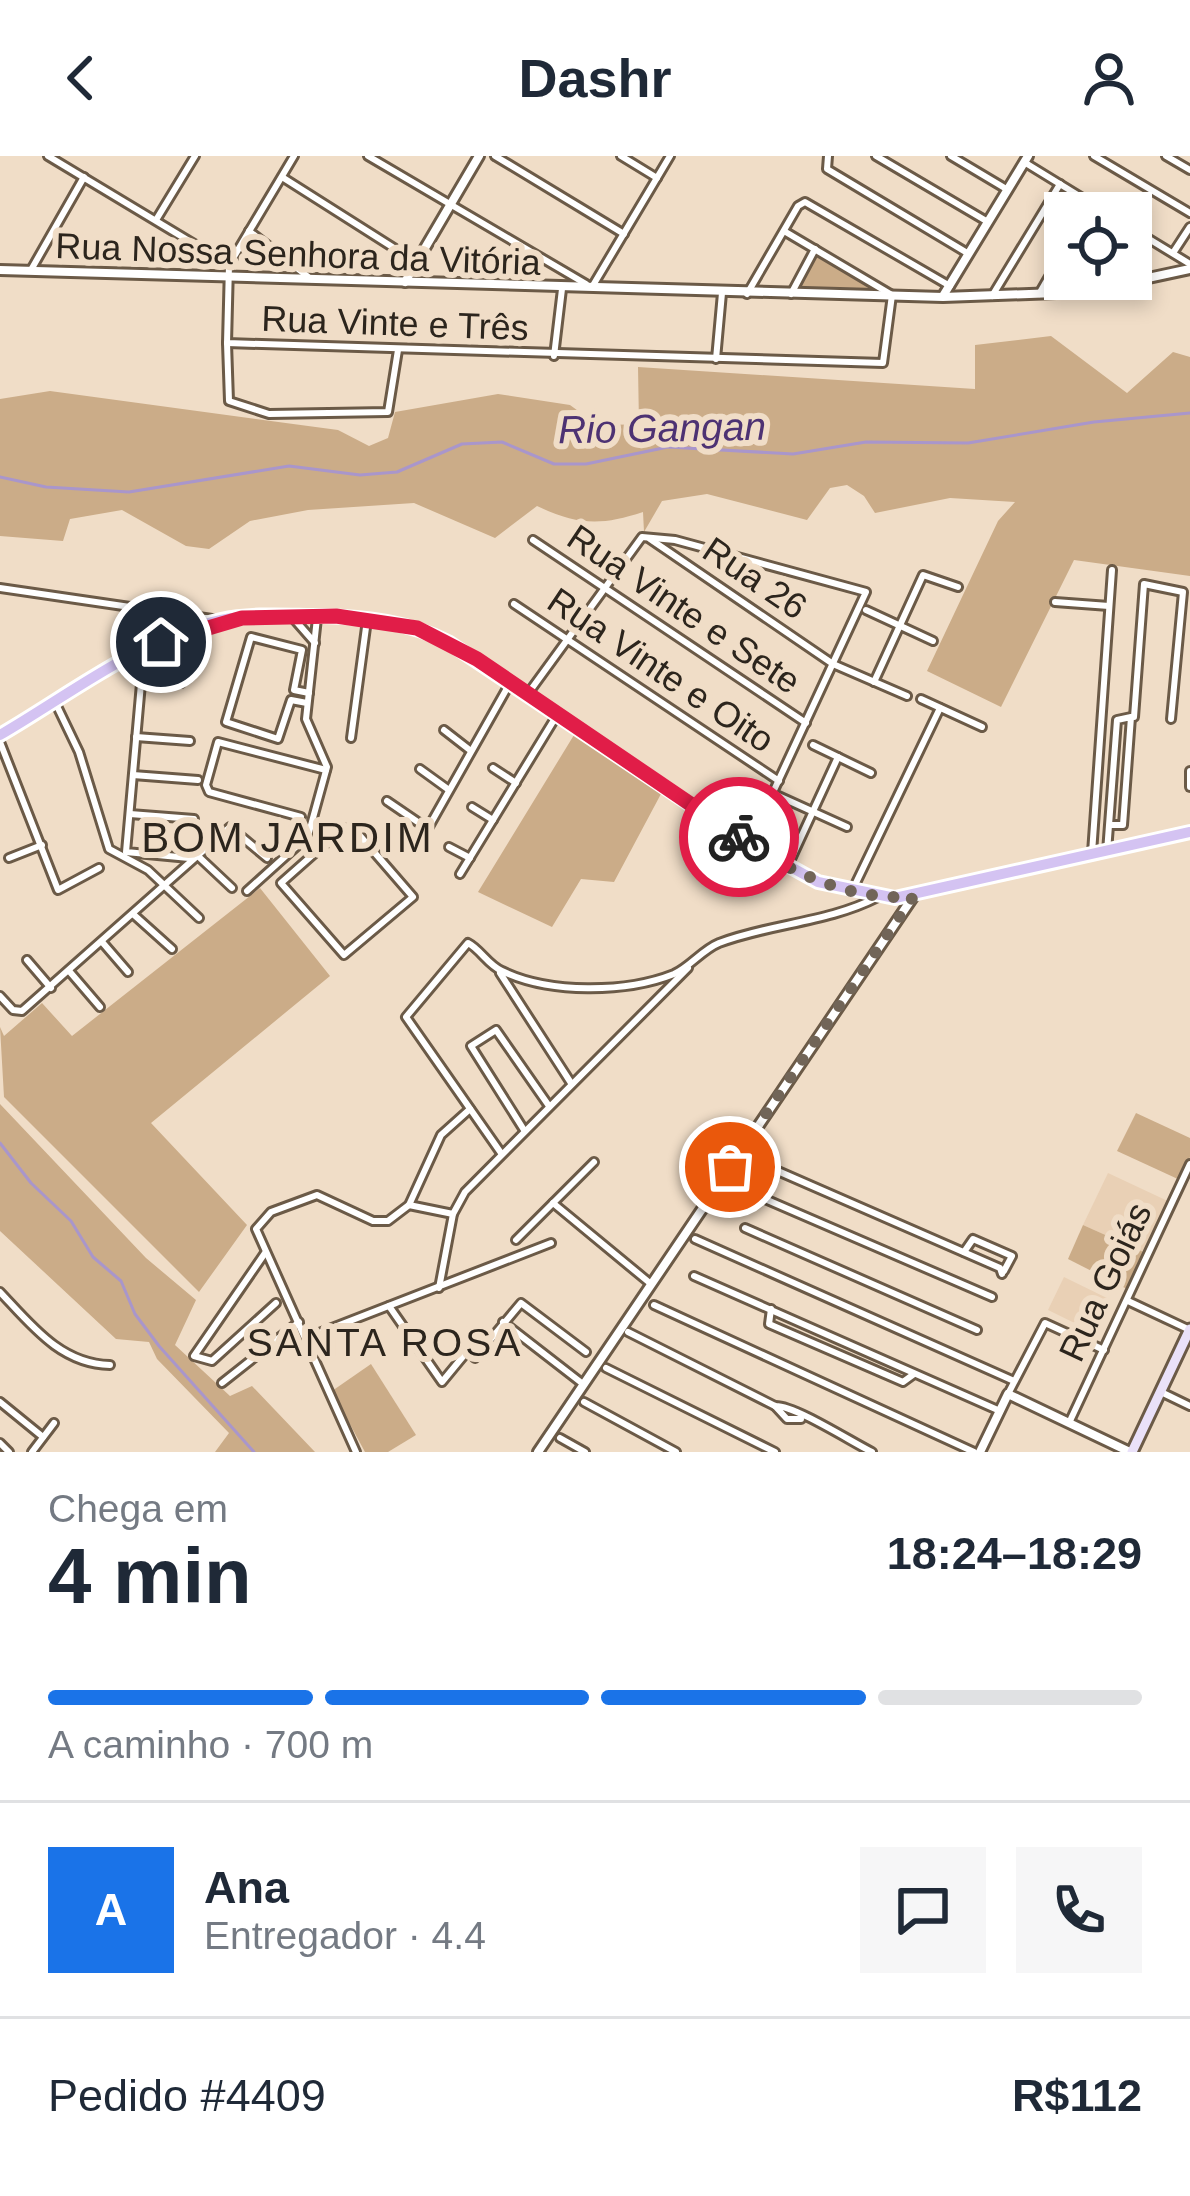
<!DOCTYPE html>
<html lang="pt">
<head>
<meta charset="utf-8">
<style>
	:root { --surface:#fff; --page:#f6f6f7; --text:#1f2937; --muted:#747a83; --line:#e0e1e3; --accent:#1a73e8 }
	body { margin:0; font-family:Helvetica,sans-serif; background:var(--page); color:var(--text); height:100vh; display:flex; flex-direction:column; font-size:45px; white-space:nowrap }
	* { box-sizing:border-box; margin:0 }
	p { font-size:39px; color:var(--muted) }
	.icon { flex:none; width:66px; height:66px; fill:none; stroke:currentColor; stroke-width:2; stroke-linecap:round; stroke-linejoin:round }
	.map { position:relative; height:1296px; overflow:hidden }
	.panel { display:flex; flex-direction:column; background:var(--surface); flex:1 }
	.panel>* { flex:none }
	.controls { position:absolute; left:1044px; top:36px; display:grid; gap:24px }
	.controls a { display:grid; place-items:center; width:108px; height:108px; border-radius:0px; background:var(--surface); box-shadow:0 6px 18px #0003; font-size:60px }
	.pin { position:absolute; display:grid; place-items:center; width:102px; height:102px; color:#fff; margin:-51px; border:6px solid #fff; border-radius:50%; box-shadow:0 3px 12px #0007 }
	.courier { position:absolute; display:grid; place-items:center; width:120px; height:120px; margin:-60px; border:9px solid #e11d48; border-radius:50%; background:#fff; color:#222; box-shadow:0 3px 15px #0007 }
	.summary em { font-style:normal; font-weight:600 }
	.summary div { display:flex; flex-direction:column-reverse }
	.summary { display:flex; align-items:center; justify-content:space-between; height:204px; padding:0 48px }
	h1 { font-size:78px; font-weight:600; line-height:90px }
	.bar { display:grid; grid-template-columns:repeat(4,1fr); gap:18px 12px; align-content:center; height:144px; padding:0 48px }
	.bar i { height:15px; border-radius:9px; background:var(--line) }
	.bar .selected { background:var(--accent) }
	.bar p { grid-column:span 4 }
	.line { display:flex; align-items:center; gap:30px; padding:0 48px; border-top:3px solid var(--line) }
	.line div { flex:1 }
	.round { display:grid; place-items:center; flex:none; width:126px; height:126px; border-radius:0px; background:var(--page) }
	header { display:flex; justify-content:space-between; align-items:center; height:156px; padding:0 48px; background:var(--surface); font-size:54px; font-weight:600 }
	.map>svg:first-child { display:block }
</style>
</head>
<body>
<header><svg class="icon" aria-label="back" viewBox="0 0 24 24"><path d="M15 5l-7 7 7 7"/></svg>Dashr<svg class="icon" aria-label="person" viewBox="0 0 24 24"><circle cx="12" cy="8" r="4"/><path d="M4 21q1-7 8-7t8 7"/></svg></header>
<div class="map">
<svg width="1190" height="1296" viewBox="0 0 1190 1296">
	<rect width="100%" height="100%" fill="#f0ddc7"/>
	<g fill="#e9d0b5">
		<path d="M1108,1017L1172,1047L1148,1098L1083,1069Z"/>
		<path d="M1064,1121L1111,1144L1095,1177L1048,1154Z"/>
	</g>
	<g fill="#cbac88">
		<path d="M816,96L881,135L796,133Z"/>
		<path d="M1051,180L1127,237L1173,196L1190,201V420L1074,404L1001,551L927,515L998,365L1015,346L950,342L875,357L864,340L847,329L830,332L807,364L707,338L662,345L644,376L643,356C601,370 577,369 537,350L495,382L414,347L308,354L250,365L209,393L186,390L122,354L70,363L63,385L0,380V243L50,235L338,274L369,290L388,282L395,256L498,238L570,249L596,268L639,269L638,211L975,233V189Z"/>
		<path d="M574,579L662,636L614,726L581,723L552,771L478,736Z"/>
		<path d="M260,732L330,820L151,967L247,1069L199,1136L4,941L0,871L4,880L42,847L72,880Z"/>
		<path d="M0,948L146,1102L196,1144L175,1189L230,1240L252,1230L315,1296H215L229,1277L157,1203L149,1186L116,1183L0,1075Z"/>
		<path d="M1136,957L1190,982V1001L1180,1024L1117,995Z"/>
		<path d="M1083,1069L1148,1098L1129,1134L1068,1103Z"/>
		<path d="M371,1208L416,1279L388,1296H365L332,1235Z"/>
	</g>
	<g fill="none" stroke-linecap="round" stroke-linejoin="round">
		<g stroke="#a996cb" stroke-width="3">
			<path d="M0,321L46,331L129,336L289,310L360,319L397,316L462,288L502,286L554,308H586L668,291L793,298L866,286L968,287L1094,266L1190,257"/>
			<path d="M0,987L31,1027L71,1065L93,1101L121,1125L135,1158L159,1190L254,1296"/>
		</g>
		<g stroke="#6b5a47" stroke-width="12">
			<g id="minor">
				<path d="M48,0L229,109"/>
				<path d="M294,0L229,109L227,187L883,207L892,139L784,75"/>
				<path d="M368,0L586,128"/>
				<path d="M495,0L624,78"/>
				<path d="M621,0L657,22"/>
				<path d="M828,0L827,13L969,98"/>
				<path d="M876,0L988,66"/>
				<path d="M951,0L1008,34"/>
				<path d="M1094,0L1190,57"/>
				<path d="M1166,0L1190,14"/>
				<path d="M1024,6L1107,57"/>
				<path d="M282,21L416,106"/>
				<path d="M156,64L195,0"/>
				<path d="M1131,72L1190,108"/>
				<path d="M249,75L311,123"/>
				<path d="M1173,97L1190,71"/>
				<path d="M31,114L84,21"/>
				<path d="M592,131L670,0"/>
				<path d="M1083,136L1091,123"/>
				<path d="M747,138L798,50L805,46L950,130"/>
				<path d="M791,138L815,93"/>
				<path d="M1039,138L1065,93"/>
				<path d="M992,140L1060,28"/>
				<path d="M227,187L229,245L269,258L388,256L398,194"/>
				<path d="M554,200L562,133"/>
				<path d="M716,203L722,137"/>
				<path d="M650,383L833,508L907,540"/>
				<path d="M533,384L806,567"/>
				<path d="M0,432L212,463"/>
				<path d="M1055,446L1109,450"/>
				<path d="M514,448L779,625"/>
				<path d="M866,454L933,485"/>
				<path d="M294,463L315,487"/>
				<path d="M144,494L126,696L189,702"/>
				<path d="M189,500L174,499L167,526L181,527C186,509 192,492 195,473"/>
				<path d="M874,526L923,419L958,431"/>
				<path d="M527,539L642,381L675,384L866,436L749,688"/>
				<path d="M921,543L982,571"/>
				<path d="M55,546L79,596L109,693L148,714L199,762"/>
				<path d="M307,547L291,544L278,583L226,566L251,481L302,494L294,534L309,537"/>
				<path d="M1134,561L1144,428L1183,436L1171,563"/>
				<path d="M444,574L471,595"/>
				<path d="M136,581L190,585"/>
				<path d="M351,582L367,464"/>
				<path d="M0,586L58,734L99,712"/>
				<path d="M813,589L871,617"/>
				<path d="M493,612L516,627"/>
				<path d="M420,613L449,634"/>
				<path d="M1190,615V631"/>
				<path d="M133,619L198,624"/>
				<path d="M774,638L847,671"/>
				<path d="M387,645L428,673"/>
				<path d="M472,651L493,664"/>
				<path d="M130,658L194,663"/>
				<path d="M301,661L209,636L206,629L218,586L326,614"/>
				<path d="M343,672L355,674L413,741L344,799L281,727Z"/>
				<path d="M418,690L510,527"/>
				<path d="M449,691L470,702"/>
				<path d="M1107,696L1109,669L1117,564L1131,561L1123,669H1109"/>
				<path d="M1092,697L1112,414"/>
				<path d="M199,701L232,732"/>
				<path d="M9,702L42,689"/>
				<path d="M791,703L838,601"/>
				<path d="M460,718L557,559"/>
				<path d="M853,733L940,552"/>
				<path d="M247,735L308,680L327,611L306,563L317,462"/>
				<path d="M133,758L172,793"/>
				<path d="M103,787L128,816"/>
				<path d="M27,804L51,832"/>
				<path d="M70,816L100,851"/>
				<path d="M500,817L571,927"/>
				<path d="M0,840L13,854L22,855L230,671L267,702"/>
				<path d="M524,974L471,890L496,874L549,950"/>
				<path d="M501,997L406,861L468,787C480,793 488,809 502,815C549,838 626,837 674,818C691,810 702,794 719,787C772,767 827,767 878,741"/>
				<path d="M748,1002L1000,1112L1002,1118"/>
				<path d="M765,1043L992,1141"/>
				<path d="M553,1047L651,1128"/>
				<path d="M409,1049L453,1058"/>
				<path d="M745,1072L977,1174"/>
				<path d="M695,1083L1014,1225"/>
				<path d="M516,1084L594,1006"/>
				<path d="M964,1096L973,1083L1012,1100L1004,1115"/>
				<path d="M265,1097L194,1200L212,1205L276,1147"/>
				<path d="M694,1120L1000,1255"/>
				<path d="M439,1132L453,1058L465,1036L688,812"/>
				<path d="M0,1136C32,1170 61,1208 110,1209"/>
				<path d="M1128,1145L1190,1174"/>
				<path d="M654,1149L974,1296"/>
				<path d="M389,1150L442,1226L484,1175"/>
				<path d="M771,1153L769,1168L903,1226L914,1218"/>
				<path d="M503,1166L583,1228"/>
				<path d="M628,1176L775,1250C794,1249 850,1285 872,1296"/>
				<path d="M306,1182L551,1087"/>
				<path d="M475,1202L521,1147L586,1196"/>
				<path d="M606,1212L775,1296"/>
				<path d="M222,1227L299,1166"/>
				<path d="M1161,1236L1190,1250"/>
				<path d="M1008,1238L1045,1167L1104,1194"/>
				<path d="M0,1246L43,1281"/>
				<path d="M584,1246L676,1296"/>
				<path d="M775,1250L787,1263H801"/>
				<path d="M1069,1267L1190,1008"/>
				<path d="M560,1282L585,1296"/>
				<path d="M0,1287L9,1296"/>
				<path d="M32,1296L54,1267"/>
				<path d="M356,1296L256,1073L271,1056L317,1039L373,1065H388L409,1049L441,979L470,953"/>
			</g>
		</g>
		<g stroke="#6b5a47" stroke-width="14">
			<g id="tertiary">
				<path d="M0,114L943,141L1083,136L1190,113"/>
				<path d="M405,126L479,0"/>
				<path d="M943,140L1028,0"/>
				<path d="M538,1296L913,741"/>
				<path d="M980,1296L1008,1238L1130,1296"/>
			</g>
		</g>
		<g stroke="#6b5a47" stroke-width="15">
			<path id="secondary" d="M1132,1296L1190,1173"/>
		</g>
		<g stroke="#fff" stroke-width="16">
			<path id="primary" d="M0,579C69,539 141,482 221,464C253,457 289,460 322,460C365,461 409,466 448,486L749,688L818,726L895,742L1190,676"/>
		</g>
		<use href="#minor" stroke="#fff" stroke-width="6"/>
		<use href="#tertiary" stroke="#fff" stroke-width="8"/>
		<use href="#secondary" stroke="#eae1f9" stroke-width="9"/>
		<use href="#primary" stroke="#d4c3f2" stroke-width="10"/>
	</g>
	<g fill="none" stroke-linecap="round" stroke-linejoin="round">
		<path stroke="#716558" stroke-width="12" stroke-dasharray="0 21.6" d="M730,1011L913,741C847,744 792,717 739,681"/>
		<path stroke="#e11d48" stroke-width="15" d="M161,486L242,462L336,460L417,472L477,503L739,681"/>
	</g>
	<g text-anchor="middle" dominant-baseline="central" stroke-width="12" stroke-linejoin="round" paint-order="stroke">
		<g font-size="36" fill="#2c251d" stroke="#f0ddc7">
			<text transform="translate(298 98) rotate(2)">Rua Nossa Senhora da Vitória</text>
			<text transform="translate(395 167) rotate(2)">Rua Vinte e Três</text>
			<text transform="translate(755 422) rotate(34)">Rua 26</text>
			<text transform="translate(684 453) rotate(34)">Rua Vinte e Sete</text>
			<text transform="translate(661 514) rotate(34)">Rua Vinte e Oito</text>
			<text transform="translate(1105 1126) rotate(-65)">Rua Goiás</text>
		</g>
		<g font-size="39" font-style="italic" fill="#4d3273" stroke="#f0ddc7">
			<text transform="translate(662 272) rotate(-1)">Rio Gangan</text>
		</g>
		<g font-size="39" letter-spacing="3" fill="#2c251d" stroke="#f0ddc7">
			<text x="385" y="1186">SANTA ROSA</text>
		</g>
		<g font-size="42" letter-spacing="3" fill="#2c251d" stroke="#f0ddc7">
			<text x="288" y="681">BOM JARDIM</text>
		</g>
	</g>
</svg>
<div class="controls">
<a><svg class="icon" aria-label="locate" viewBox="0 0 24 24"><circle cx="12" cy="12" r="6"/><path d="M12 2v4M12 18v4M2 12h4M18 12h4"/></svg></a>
</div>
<div class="pin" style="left:730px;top:1011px;background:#ea580c"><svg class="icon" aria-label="bag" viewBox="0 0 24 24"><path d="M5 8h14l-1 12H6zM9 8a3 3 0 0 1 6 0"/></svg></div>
<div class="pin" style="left:161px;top:486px;background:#1f2937"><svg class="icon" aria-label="home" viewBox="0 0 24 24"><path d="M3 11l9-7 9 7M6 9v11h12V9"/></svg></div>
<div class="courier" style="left:739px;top:681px"><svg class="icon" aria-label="bike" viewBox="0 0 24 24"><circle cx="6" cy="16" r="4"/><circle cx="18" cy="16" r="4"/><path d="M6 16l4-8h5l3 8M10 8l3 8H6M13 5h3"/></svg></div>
</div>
<section class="panel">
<div class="summary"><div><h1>4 min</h1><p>Chega em</p></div><em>18:24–18:29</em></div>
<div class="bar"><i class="selected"></i><i class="selected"></i><i class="selected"></i><i></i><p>A caminho · 700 m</p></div>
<div class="line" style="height:216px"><b class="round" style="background:var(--accent);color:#fff">A</b><div><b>Ana</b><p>Entregador · 4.4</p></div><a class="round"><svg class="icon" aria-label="chat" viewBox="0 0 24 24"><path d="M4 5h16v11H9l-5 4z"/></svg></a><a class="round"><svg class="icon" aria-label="phone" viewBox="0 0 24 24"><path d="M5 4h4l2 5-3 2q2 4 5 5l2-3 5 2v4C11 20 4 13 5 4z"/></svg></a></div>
<div class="line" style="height:156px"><div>Pedido #4409</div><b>R$112</b></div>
</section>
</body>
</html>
